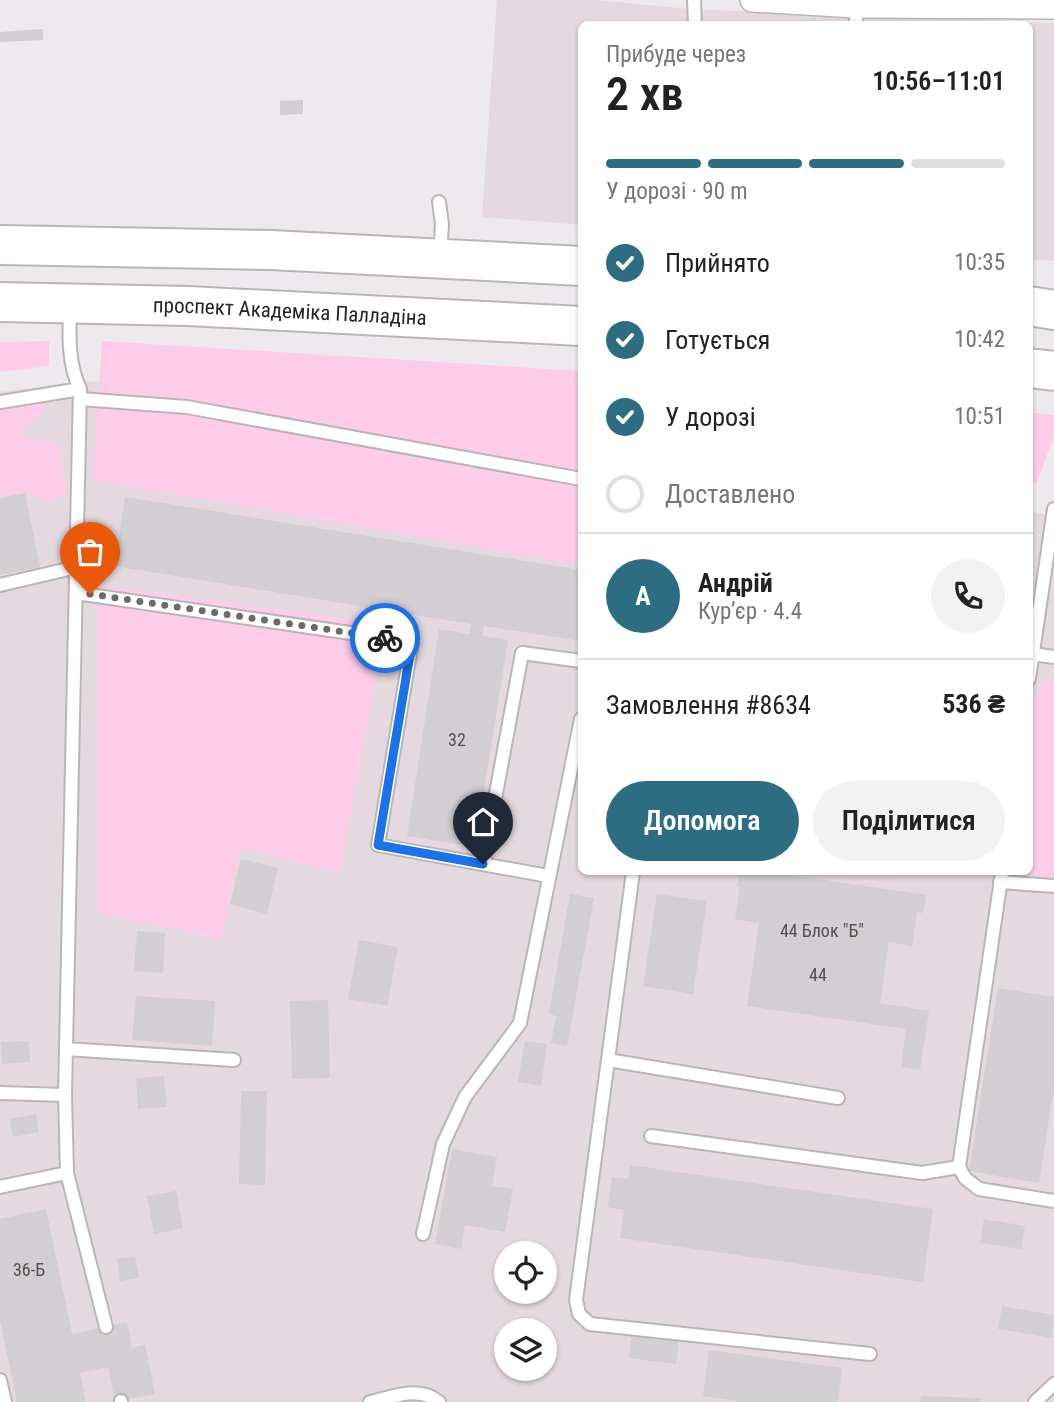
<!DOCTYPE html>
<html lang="uk">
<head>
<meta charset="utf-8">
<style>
	:root { --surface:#fff; --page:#f2f2f2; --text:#222; --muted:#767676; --line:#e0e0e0; --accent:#2d6d81 }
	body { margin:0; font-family:"Roboto Condensed",sans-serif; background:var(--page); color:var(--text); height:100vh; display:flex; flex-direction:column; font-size:26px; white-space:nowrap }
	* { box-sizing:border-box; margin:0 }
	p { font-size:23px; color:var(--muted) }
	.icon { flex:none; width:38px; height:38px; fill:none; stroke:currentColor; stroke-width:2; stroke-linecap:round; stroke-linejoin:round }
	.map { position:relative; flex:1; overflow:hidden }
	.sheet { position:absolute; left:578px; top:21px; width:455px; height:854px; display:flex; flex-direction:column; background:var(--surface); border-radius:10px; box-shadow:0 2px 5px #0004 }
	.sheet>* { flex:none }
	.tools { position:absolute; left:494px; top:1241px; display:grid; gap:14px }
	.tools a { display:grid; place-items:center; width:63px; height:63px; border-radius:50%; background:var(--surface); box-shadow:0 2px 5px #0004; font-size:35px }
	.pin { position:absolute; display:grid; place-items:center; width:60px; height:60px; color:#fff; margin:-72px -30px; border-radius:50% 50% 50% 0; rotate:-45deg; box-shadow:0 0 7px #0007 }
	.pin .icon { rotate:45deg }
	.courier { position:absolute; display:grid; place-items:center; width:70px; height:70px; margin:-35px; border:5px solid #1a73e8; border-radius:50%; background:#fff; color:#222; box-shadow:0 2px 9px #0007 }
	.headline em { font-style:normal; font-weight:600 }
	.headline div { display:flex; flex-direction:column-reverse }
	.headline { display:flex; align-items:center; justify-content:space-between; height:119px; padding:0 28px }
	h1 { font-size:46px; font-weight:600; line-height:52px }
	.bar { display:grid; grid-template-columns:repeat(4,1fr); gap:10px 7px; align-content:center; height:84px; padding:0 28px }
	.bar i { height:9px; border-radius:5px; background:var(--line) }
	.bar .on { background:var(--accent) }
	.bar p { grid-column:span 4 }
	.line { display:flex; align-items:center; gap:18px; padding:0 28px; border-top:2px solid var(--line) }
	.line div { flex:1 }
	.round { display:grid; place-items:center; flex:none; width:74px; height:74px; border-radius:37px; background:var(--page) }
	ol { padding:0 28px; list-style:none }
	li { display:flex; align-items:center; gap:21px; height:77px }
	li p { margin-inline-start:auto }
	li .icon { padding:7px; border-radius:50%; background:var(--accent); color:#fff; stroke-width:4 }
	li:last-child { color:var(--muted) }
	li i { width:38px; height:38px; border:4px solid var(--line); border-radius:50% }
	.button { display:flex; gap:14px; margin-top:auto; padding:14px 28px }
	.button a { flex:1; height:80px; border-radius:42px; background:var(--accent); color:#fff; font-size:28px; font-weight:600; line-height:80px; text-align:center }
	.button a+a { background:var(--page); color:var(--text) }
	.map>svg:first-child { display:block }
</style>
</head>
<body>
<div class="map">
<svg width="1054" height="1402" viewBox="0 0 1054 1402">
	<rect width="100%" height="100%" fill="#eee9ec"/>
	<g fill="#e4d9de" fill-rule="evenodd">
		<path d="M497,0H597L689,9L1054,23V261L1029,259V24H581V225L482,217Z"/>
		<path d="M88,381L581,447V872H1029V511L1054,516V1402H0V392ZM506,1253H544V1292H506ZM506,1330H544V1368H506Z"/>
	</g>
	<g fill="#fdcce9">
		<path d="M49,341V366L0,372V342Z"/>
		<path d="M102,341L581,371V565L93,480Z"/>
		<path d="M37,401L46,408L18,436L59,444L66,494L49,502L27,492L0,497V406Z"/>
		<path d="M1029,412L1054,415V435L1037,483L1029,482Z"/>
		<path d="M97,585L386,624L340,873L241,848L221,939L98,913Z"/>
		<path d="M1054,677V881L1032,875L1029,872V708L1040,685Z"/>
	</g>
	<g fill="#d3ced1">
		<path d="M43,29V40L0,42V32Z"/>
		<path d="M303,100V114L280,115V101Z"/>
		<path d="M25,493L40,567L0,575V498Z"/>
		<path d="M125,497L581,570V641L484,626L483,636L508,640L475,847L407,836L439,629L469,634L471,624L114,566Z"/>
		<path d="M241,859L278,868L267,914L230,904Z"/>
		<path d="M740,872H770L926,895L923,913L917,912L912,946L889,942L880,1003L929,1011L920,1070L901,1067L906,1029L747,1006L759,923L735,919L740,886H737Z"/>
		<path d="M570,894L594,898L567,1046L551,1043L556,1016L549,1014Z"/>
		<path d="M657,894L707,901L693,994L643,986Z"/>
		<path d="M137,931L165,933L163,973L134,971Z"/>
		<path d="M359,940L398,947L387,1006L348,999Z"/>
		<path d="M998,988L1054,997V1088L1039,1183L969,1171Z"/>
		<path d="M136,996L215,1001L212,1046L132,1040Z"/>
		<path d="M328,1000L330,1078L292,1079L290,1001Z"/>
		<path d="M29,1041L30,1062L2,1064L1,1042Z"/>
		<path d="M525,1041L547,1044L541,1086L518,1082Z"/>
		<path d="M164,1076L167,1107L138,1109L136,1078Z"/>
		<path d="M241,1091H267L265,1185L239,1184Z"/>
		<path d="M36,1114L39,1132L13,1137L10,1119Z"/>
		<path d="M452,1149L497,1157L492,1186L513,1189L505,1232L465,1225L461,1249L435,1244Z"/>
		<path d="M630,1165L933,1209L923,1282L620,1238L624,1210L608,1207L612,1177L628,1179Z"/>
		<path d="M176,1191L183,1228L154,1234L147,1196Z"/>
		<path d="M46,1209L72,1334L127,1322L132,1348L145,1345L155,1394L115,1402L108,1367L80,1373L86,1402H17L0,1320V1219Z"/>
		<path d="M984,1219L1025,1226L1021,1249L980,1243Z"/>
		<path d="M135,1256L139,1278L120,1281L117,1259Z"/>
		<path d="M1002,1306L1054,1315L1052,1338L998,1329Z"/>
		<path d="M632,1332L679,1338L676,1364L629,1358Z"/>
		<path d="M709,1350L842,1368L838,1402H744L703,1396Z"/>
		<path d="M921,1396L981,1398V1402H920Z"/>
	</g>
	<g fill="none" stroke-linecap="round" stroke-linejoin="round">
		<g stroke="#bab6b8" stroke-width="16">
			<g id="lane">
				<path d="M694,0L695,24"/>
				<path d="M856,24V6"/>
				<path d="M439,202L442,224L440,256"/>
				<path d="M70,309C69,336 68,364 80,389L65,1095L67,1173L106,1327"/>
				<path d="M80,399L187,407L581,479"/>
				<path d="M0,402L80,389"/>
				<path d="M0,585L77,567"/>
				<path d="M76,593L412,642L378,845L548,876"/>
				<path d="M1033,654L1054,657"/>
				<path d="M1029,679L1054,509"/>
				<path d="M483,864L522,653L581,661"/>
				<path d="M633,872L576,1300L579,1314L590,1324L870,1354"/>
				<path d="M1002,872L959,1167L965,1178L979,1189L1054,1201"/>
				<path d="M1000,882L1054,886"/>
				<path d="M66,1049L234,1060"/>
				<path d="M608,1060L838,1098"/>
				<path d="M0,1093L65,1095"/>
				<path d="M651,1136L922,1173L959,1167"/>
				<path d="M0,1187L67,1173"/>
				<path d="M423,1234L443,1144L465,1097L520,1023L581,719"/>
				<path d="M0,1380L5,1402"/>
				<path d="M121,1401V1402"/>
				<path d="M370,1402C393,1397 419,1385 439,1402"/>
				<path d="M1035,1402L1054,1384"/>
			</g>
		</g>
		<g stroke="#bab6b8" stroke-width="26">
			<path id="street" d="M752,0L856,6L1054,7"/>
		</g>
		<g stroke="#bab6b8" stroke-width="42">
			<g id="highway">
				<path d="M0,245L271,250L581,266"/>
				<path id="s1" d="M0,302L188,306L581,326"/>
				<path d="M1029,306L1054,310"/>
				<path d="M1029,368L1054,371"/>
			</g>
		</g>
		<use href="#lane" stroke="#fff" stroke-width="12"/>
		<use href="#street" stroke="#fff" stroke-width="23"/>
		<use href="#highway" stroke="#fff" stroke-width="38"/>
	</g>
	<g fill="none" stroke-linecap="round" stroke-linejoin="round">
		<path stroke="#6d6a6c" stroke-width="7" stroke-dasharray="0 12.6" d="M90,594L385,638"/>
		<path stroke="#1a73e8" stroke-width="9" d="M385,638L412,642L378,845L483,864"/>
	</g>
	<g text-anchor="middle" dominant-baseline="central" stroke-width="7" stroke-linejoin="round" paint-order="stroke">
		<g font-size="18" fill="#525052">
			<text x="457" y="739">32</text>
			<text x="822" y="930">44 Блок "Б"</text>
			<text x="818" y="974">44</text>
			<text x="29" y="1269">36-Б</text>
		</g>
		<g font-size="21" fill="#272627" stroke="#fbf6f9">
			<text stroke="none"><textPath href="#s1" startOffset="290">проспект Академіка Палладіна</textPath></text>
		</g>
	</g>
</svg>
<div class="tools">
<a><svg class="icon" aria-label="locate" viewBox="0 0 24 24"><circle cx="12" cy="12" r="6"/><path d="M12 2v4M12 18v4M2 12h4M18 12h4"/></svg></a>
<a><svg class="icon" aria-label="layers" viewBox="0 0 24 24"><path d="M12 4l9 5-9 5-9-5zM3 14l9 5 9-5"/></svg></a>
</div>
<div class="pin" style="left:90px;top:594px;background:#ea580c"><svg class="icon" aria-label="bag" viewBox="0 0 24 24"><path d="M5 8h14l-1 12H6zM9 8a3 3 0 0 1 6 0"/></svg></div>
<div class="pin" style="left:483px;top:864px;background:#1f2937"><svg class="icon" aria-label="home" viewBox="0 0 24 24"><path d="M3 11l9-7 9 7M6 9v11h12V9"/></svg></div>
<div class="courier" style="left:385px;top:638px"><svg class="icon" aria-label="bike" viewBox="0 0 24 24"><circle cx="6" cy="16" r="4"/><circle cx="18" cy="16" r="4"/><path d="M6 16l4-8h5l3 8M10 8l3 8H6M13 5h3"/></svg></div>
<section class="sheet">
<div class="headline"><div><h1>2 хв</h1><p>Прибуде через</p></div><em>10:56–11:01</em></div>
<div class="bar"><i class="on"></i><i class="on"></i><i class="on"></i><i></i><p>У дорозі · 90 m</p></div>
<ol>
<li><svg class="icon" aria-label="check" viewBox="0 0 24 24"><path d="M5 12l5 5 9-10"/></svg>Прийнято<p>10:35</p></li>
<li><svg class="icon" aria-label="check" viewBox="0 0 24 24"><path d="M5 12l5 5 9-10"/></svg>Готується<p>10:42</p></li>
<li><svg class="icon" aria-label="check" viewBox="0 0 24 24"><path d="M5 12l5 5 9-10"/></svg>У дорозі<p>10:51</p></li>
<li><i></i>Доставлено</li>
</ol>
<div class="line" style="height:126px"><b class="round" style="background:var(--accent);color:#fff">А</b><div><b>Андрій</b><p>Кур’єр · 4.4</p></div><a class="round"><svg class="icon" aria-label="phone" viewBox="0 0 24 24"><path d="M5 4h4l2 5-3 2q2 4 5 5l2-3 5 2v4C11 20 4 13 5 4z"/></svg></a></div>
<div class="line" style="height:91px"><div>Замовлення #8634</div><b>536 ₴</b></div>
<div class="button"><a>Допомога</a><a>Поділитися</a></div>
</section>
</div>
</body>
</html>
